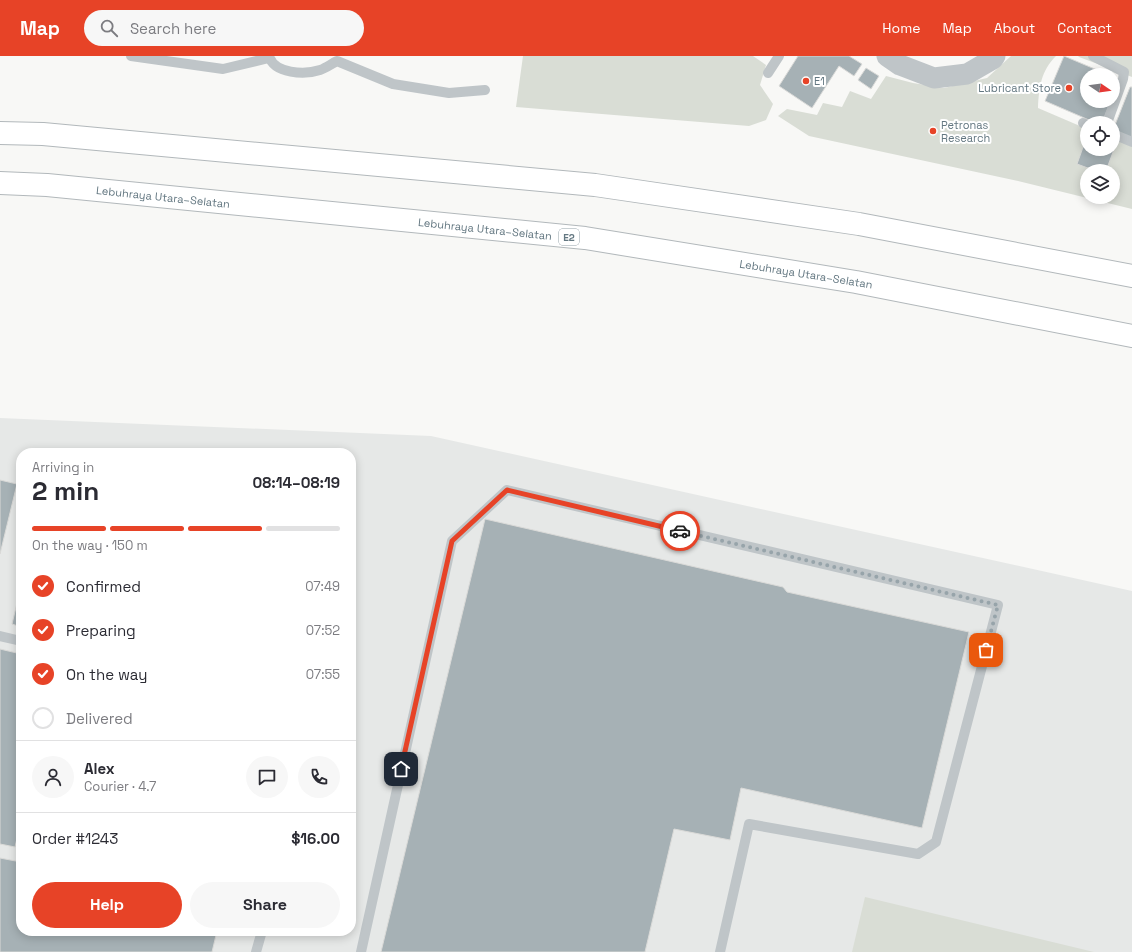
<!DOCTYPE html>
<html lang="en">
<head>
<meta charset="utf-8">
<style>
	:root { --surface:#fff; --page:#f7f7f7; --text:#2b2b33; --muted:#7c7c81; --line:#e1e1e2; --accent:#e74327 }
	body { margin:0; font-family:"Space Grotesk",sans-serif; background:var(--page); color:var(--text); height:100vh; display:flex; flex-direction:column; font-size:15px; white-space:nowrap }
	* { box-sizing:border-box; margin:0 }
	p { font-size:13px; color:var(--muted) }
	.icon { flex:none; width:22px; height:22px; fill:none; stroke:currentColor; stroke-width:2; stroke-linecap:round; stroke-linejoin:round }
	.map { position:relative; flex:1; overflow:hidden }
	.panel { position:absolute; left:16px; top:392px; width:340px; height:488px; display:flex; flex-direction:column; background:var(--surface); border-radius:16px; box-shadow:0 2px 10px #0003 }
	.panel>* { flex:none }
	.needle { width:26px; rotate:103deg }
	.controls { position:absolute; left:1080px; top:12px; display:grid; gap:8px }
	.controls a { display:grid; place-items:center; width:40px; height:40px; border-radius:50%; background:var(--surface); box-shadow:0 2px 10px #0003; font-size:20px }
	.pin { position:absolute; display:grid; place-items:center; width:34px; height:34px; color:#fff; margin:-17px; border-radius:8px; box-shadow:0 2px 6px #0006 }
	.courier { position:absolute; display:grid; place-items:center; width:40px; height:40px; margin:-20px; border:3px solid #e74327; border-radius:50%; background:#fff; color:#222; box-shadow:0 1px 5px #0007 }
	.headline em { font-style:normal; font-weight:800 }
	.headline div { display:flex; flex-direction:column-reverse }
	.headline { display:flex; align-items:center; justify-content:space-between; height:68px; padding:0 16px }
	h1 { font-size:26px; font-weight:800; line-height:30px }
	.bar { display:grid; grid-template-columns:repeat(4,1fr); gap:6px 4px; align-content:center; height:48px; padding:0 16px }
	.bar i { height:5px; border-radius:3px; background:var(--line) }
	.bar .current { background:var(--accent) }
	.bar p { grid-column:span 4 }
	.line { display:flex; align-items:center; gap:10px; padding:0 16px; border-top:1px solid var(--line) }
	.line div { flex:1 }
	.round { display:grid; place-items:center; flex:none; width:42px; height:42px; border-radius:21px; background:var(--page) }
	ol { padding:0 16px; list-style:none }
	li { display:flex; align-items:center; gap:12px; height:44px }
	li p { margin-inline-start:auto }
	li .icon { padding:4px; border-radius:50%; background:var(--accent); color:#fff; stroke-width:4 }
	li:last-child { color:var(--muted) }
	li i { width:22px; height:22px; border:2px solid var(--line); border-radius:50% }
	.action { display:flex; gap:8px; margin-top:auto; padding:8px 16px }
	.action a { flex:1; height:46px; border-radius:24px; background:var(--accent); color:#fff; font-size:16px; font-weight:800; line-height:46px; text-align:center }
	.action a+a { background:var(--page); color:var(--text) }
	header { display:flex; align-items:center; gap:24px; box-sizing:border-box; height:56px; padding:0 20px; background:var(--accent); color:#fff }
	header strong { font-size:19px }
	nav { display:flex; gap:22px; margin-inline-start:auto; font-size:14px }
	.search { width:280px; height:36px; background:var(--page); display:flex; align-items:center; gap:10px; box-sizing:border-box; padding:0 14px; border-radius:22px; color:var(--muted); font-size:15px }
	.map>svg:first-child { display:block }
</style>
</head>
<body>
<header>
<strong>Map</strong>
<div class="search"><svg class="icon" aria-label="search" viewBox="0 0 24 24"><circle cx="10" cy="10" r="6"/><path d="M15 15l6 6"/></svg>Search here</div>
<nav><a>Home</a><a>Map</a><a>About</a><a>Contact</a></nav>
</header>
<div class="map">
<svg width="1132" height="896" viewBox="0 0 1132 896">
	<rect width="100%" height="100%" fill="#f8f8f6"/>
	<path fill="#e6e8e7" fill-rule="evenodd" d="M0,362L431,380L1132,535V896H0ZM21,397H351V875H21Z"/>
	<g fill="#d9ddd5" fill-rule="evenodd">
		<path d="M523,0H753L766,9L760,29L773,48L766,64L749,70L516,51Z"/>
		<path d="M1011,0H1056C1041,15 1039,31 1038,52L1087,73V93H1113V83L1132,90V153L1018,125L809,80L778,60L787,53L817,59L823,47L842,51L850,35L871,43L886,20L913,27L944,32L987,22ZM1087,115H1113V141H1087Z"/>
		<path d="M1078,0H1132V21L1079,1Z"/>
		<path d="M865,841L1094,896H852Z"/>
	</g>
	<g fill="#a6b1b5" stroke="#dadad8">
		<path d="M798,0H849L862,8L854,20L839,10L812,52L779,30Z"/>
		<path d="M1064,0L1109,19H1087V45H1111L1102,67H1096L1045,45Z"/>
		<path d="M866,12L879,20L871,33L858,24Z"/>
		<path d="M1113,21L1120,24L1113,41Z"/>
		<path d="M1130,31H1132V82L1113,74Z"/>
		<path d="M1087,80V93H1113V87L1116,88L1106,115H1096L1077,108Z"/>
		<path d="M0,424L17,428L0,498Z"/>
		<path d="M485,463L783,531L787,536L969,576L922,772L741,732L730,784L674,773L645,896H381Z"/>
		<path d="M21,530V571L12,568Z"/>
		<path d="M0,593L21,598V778H18L15,791L0,788Z"/>
		<path d="M0,802L21,806V875H217L212,896H0Z"/>
	</g>
	<g fill="none" stroke-linecap="round" stroke-linejoin="round">
		<g stroke="#b2b8bb" stroke-width="24">
			<g id="motorway">
				<path d="M0,77L43,78L595,129L859,168L1132,220"/>
				<path d="M0,127L47,129L585,182L856,226L1132,280"/>
			</g>
		</g>
		<g stroke="#bfc5c8" stroke-width="10">
			<path d="M131,0L223,13L269,2"/>
			<path d="M269,0C274,18 305,19 320,14C326,12 331,8 337,5L393,28L449,37L485,34"/>
			<path d="M1093,0L1124,16L1123,23L1107,67"/>
			<path d="M768,17L779,0"/>
			<path d="M1083,67L1087,69"/>
			<path d="M1113,78L1132,86"/>
			<path d="M0,580L21,585"/>
			<path d="M256,896L262,875"/>
			<path d="M361,896L452,485L507,434L998,549L936,786L918,798L749,768L720,896"/>
		</g>
		<path stroke="#bfc5c8" stroke-width="21" d="M887,0L900,9L934,22L967,18L993,3L995,0"/>
		<use href="#motorway" stroke="#fff" stroke-width="22"/>
	</g>
	<g fill="none" stroke-linecap="round" stroke-linejoin="round">
		<path stroke="#97a4aa" stroke-width="4" stroke-dasharray="0 7.2" d="M680,475L998,549L986,594"/>
		<path stroke="#e74327" stroke-width="5" d="M401,713L452,485L507,434L680,475"/>
	</g>
	<g fill="#e74327" stroke="#fff" stroke-width="1.5">
		<circle cx="806" cy="25" r="4"/>
		<circle cx="1069" cy="32" r="4"/>
		<circle cx="933" cy="75" r="4"/>
	</g>
	<g text-anchor="middle" dominant-baseline="central" stroke-width="4" stroke-linejoin="round" paint-order="stroke">
		<rect fill="#fff" stroke="#92a0a7" stroke-width="1" x="559" y="173" width="20" height="16" rx="3"/>
		<g font-size="10" font-weight="bold" fill="#637781">
			<text x="569" y="181">E2</text>
		</g>
		<g font-size="11" fill="#637781" stroke="#fff" text-anchor="start">
			<text x="814" y="25">E1</text>
			<text x="1061" y="32" text-anchor="end">Lubricant Store</text>
			<text x="941" y="69">Petronas<tspan x="941" dy="13">Research</tspan></text>
		</g>
		<g font-size="11" fill="#637781" stroke="#fff">
			<text transform="translate(163 141) rotate(6)">Lebuhraya Utara–Selatan</text>
			<text transform="translate(485 173) rotate(6)">Lebuhraya Utara–Selatan</text>
			<text transform="translate(806 218) rotate(9)">Lebuhraya Utara–Selatan</text>
		</g>
	</g>
</svg>
<div class="controls">
<a><svg class="needle" viewBox="-14 -14 28 28"><path d="M0-13l5 13h-10z" fill="#e53935"/><path d="M0 13l5-13h-10z" fill="#7c7c81"/></svg></a>
<a><svg class="icon" aria-label="locate" viewBox="0 0 24 24"><circle cx="12" cy="12" r="6"/><path d="M12 2v4M12 18v4M2 12h4M18 12h4"/></svg></a>
<a><svg class="icon" aria-label="layers" viewBox="0 0 24 24"><path d="M12 4l9 5-9 5-9-5zM3 14l9 5 9-5"/></svg></a>
</div>
<div class="pin" style="left:986px;top:594px;background:#ea580c"><svg class="icon" aria-label="bag" viewBox="0 0 24 24"><path d="M5 8h14l-1 12H6zM9 8a3 3 0 0 1 6 0"/></svg></div>
<div class="pin" style="left:401px;top:713px;background:#1f2937"><svg class="icon" aria-label="home" viewBox="0 0 24 24"><path d="M3 11l9-7 9 7M6 9v11h12V9"/></svg></div>
<div class="courier" style="left:680px;top:475px"><svg class="icon" aria-label="car" viewBox="0 0 24 24"><path d="M5 17H2v-5l4-1 3-4h7l3 4 3 1v5h-3M9 17h6M6 11h13"/><circle cx="7" cy="17" r="2"/><circle cx="17" cy="17" r="2"/></svg></div>
<section class="panel">
<div class="headline"><div><h1>2 min</h1><p>Arriving in</p></div><em>08:14–08:19</em></div>
<div class="bar"><i class="current"></i><i class="current"></i><i class="current"></i><i></i><p>On the way · 150 m</p></div>
<ol>
<li><svg class="icon" aria-label="check" viewBox="0 0 24 24"><path d="M5 12l5 5 9-10"/></svg>Confirmed<p>07:49</p></li>
<li><svg class="icon" aria-label="check" viewBox="0 0 24 24"><path d="M5 12l5 5 9-10"/></svg>Preparing<p>07:52</p></li>
<li><svg class="icon" aria-label="check" viewBox="0 0 24 24"><path d="M5 12l5 5 9-10"/></svg>On the way<p>07:55</p></li>
<li><i></i>Delivered</li>
</ol>
<div class="line" style="height:72px"><a class="round"><svg class="icon" aria-label="person" viewBox="0 0 24 24"><circle cx="12" cy="8" r="4"/><path d="M4 21q1-7 8-7t8 7"/></svg></a><div><b>Alex</b><p>Courier · 4.7</p></div><a class="round"><svg class="icon" aria-label="chat" viewBox="0 0 24 24"><path d="M4 5h16v11H9l-5 4z"/></svg></a><a class="round"><svg class="icon" aria-label="phone" viewBox="0 0 24 24"><path d="M5 4h4l2 5-3 2q2 4 5 5l2-3 5 2v4C11 20 4 13 5 4z"/></svg></a></div>
<div class="line" style="height:52px"><div>Order #1243</div><b>$16.00</b></div>
<div class="action"><a>Help</a><a>Share</a></div>
</section>
</div>
</body>
</html>
